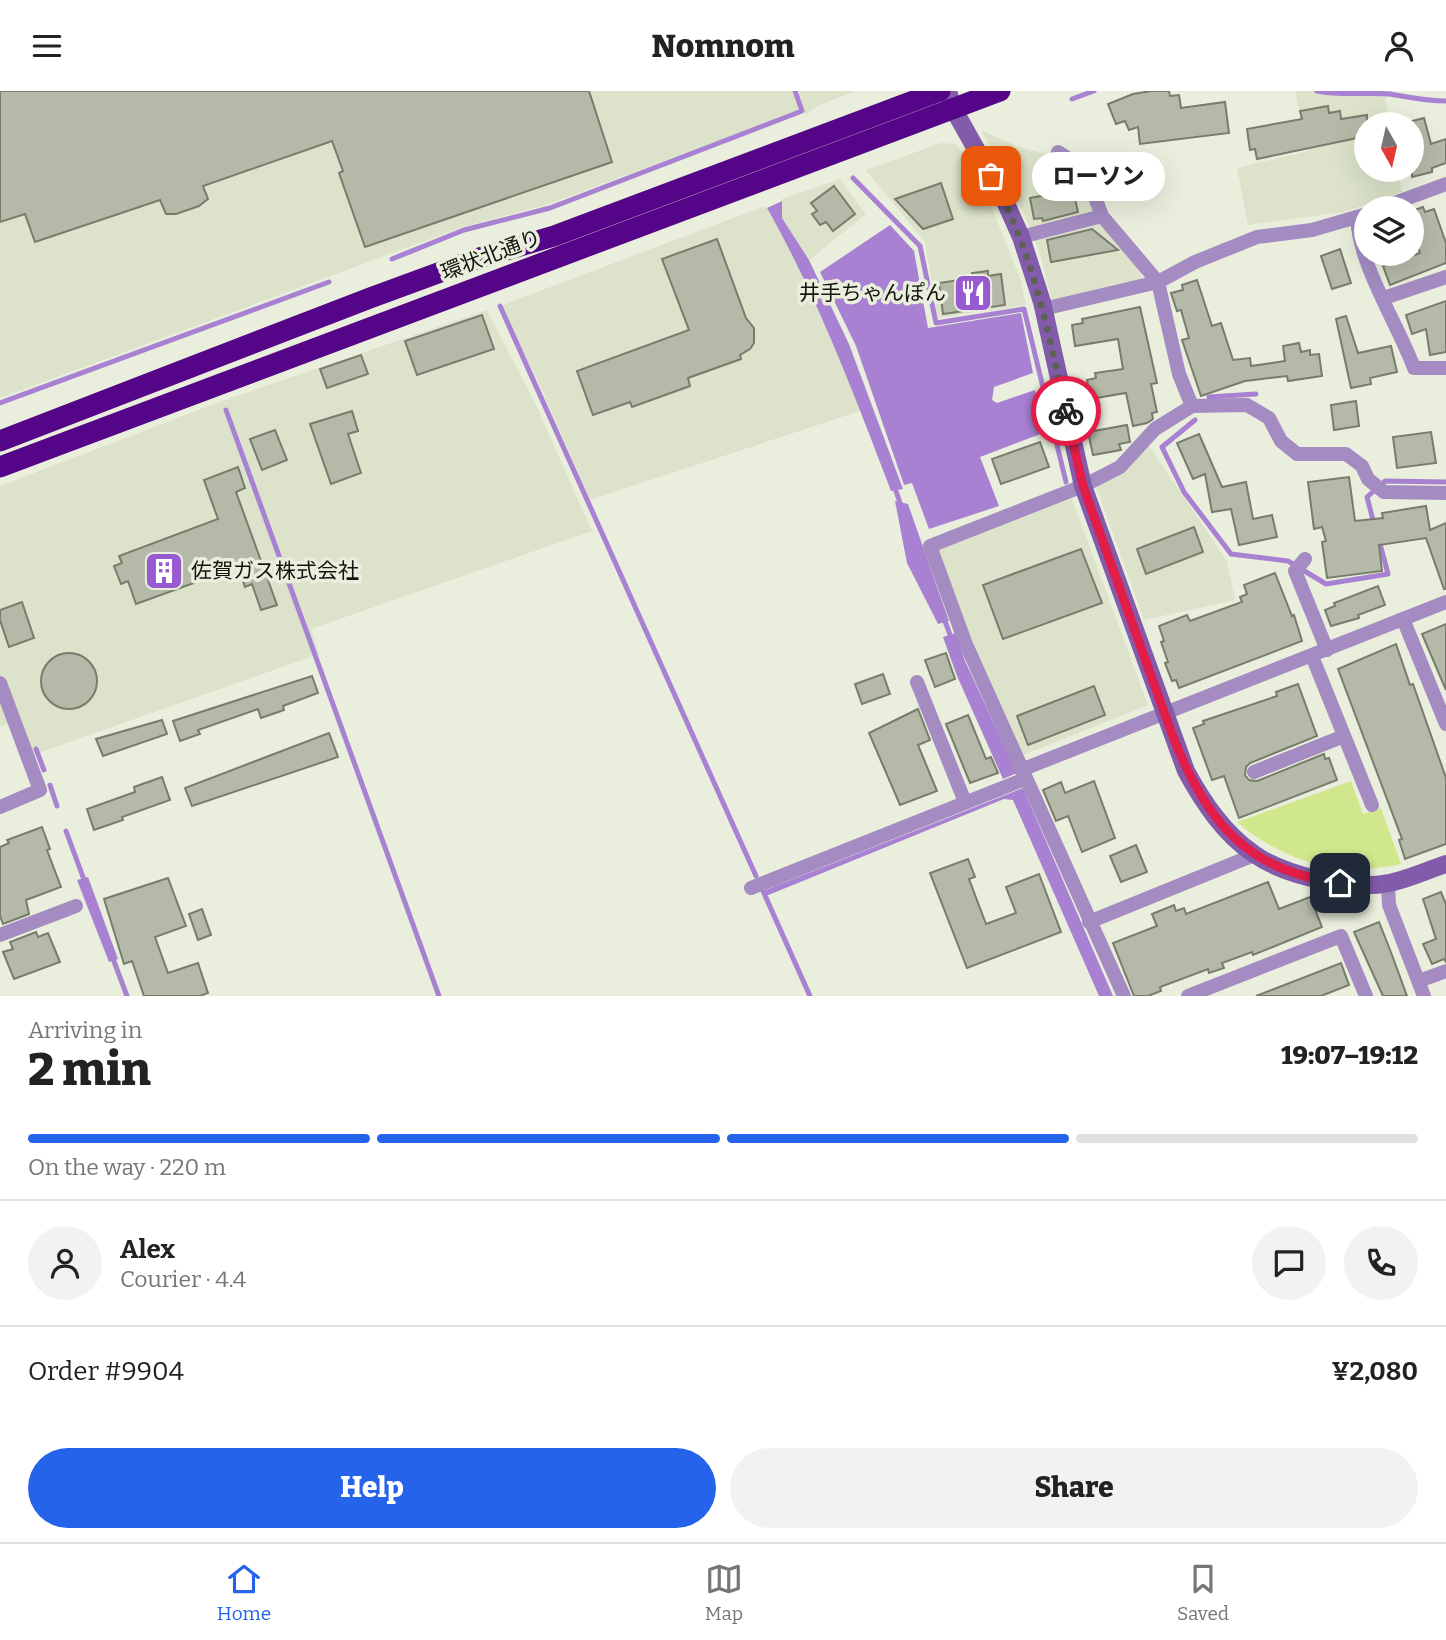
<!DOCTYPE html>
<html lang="en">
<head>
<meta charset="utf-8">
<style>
	:root { --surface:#fff; --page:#f2f2f2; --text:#222; --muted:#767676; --line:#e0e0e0; --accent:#2563eb }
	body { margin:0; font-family:Bitter,"Noto Sans JP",serif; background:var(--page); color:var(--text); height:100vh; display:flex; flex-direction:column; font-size:26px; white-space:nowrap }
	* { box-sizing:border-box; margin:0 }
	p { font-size:23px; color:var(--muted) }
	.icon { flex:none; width:38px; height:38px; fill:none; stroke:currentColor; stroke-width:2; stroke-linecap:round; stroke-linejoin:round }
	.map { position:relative; height:905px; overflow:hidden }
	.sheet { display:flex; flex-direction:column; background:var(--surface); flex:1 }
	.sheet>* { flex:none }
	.needle { width:46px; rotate:172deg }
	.controls { position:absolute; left:1354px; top:21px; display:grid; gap:14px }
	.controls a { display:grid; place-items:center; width:70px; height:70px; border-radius:50%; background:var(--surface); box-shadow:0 7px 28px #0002; font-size:35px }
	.pin { position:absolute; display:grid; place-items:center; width:60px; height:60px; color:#fff; margin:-30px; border-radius:14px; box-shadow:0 4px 10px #0006 }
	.courier { position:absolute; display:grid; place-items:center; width:70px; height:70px; margin:-35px; border:5px solid #e11d48; border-radius:50%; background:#fff; color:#222; box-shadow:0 2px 9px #0007 }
	.bubble { position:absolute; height:49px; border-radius:24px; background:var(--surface); box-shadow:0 7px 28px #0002; font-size:23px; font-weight:800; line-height:49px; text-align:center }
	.headline em { font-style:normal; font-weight:800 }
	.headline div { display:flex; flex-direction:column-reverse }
	.headline { display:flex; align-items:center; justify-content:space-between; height:119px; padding:0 28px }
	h1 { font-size:46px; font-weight:800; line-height:52px }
	.bar { display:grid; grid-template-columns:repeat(4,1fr); gap:10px 7px; align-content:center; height:84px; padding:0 28px }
	.bar i { height:9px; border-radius:5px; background:var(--line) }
	.bar .active { background:var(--accent) }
	.bar p { grid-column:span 4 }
	.line { display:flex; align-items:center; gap:18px; padding:0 28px; border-top:2px solid var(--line) }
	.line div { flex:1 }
	.round { display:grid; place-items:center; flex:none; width:74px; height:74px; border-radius:37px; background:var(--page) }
	.primary-button { display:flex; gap:14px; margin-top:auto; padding:14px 28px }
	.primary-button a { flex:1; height:80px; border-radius:42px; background:var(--accent); color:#fff; font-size:28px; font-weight:800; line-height:80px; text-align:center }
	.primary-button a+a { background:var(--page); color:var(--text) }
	header { display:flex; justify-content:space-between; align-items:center; height:91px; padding:0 28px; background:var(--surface); font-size:32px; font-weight:800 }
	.tab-bar { display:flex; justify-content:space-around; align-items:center; height:98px; border-top:2px solid var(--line); background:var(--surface); font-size:19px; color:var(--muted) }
	.tab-bar a { display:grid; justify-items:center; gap:4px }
	.tab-bar .active { color:var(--accent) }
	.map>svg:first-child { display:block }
</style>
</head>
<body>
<header><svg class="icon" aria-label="menu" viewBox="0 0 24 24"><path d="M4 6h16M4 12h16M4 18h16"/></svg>Nomnom<svg class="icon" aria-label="person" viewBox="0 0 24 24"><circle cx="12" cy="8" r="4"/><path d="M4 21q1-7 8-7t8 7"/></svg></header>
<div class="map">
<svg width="1446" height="905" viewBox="0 0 1446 905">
	<rect width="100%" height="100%" fill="#eaefdd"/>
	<g fill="#dce3ca">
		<path d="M0,0H792L799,19L549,113L463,136L0,307Z"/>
		<path d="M798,0H857L819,14L806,24Z"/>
		<path d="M1295,0H1391L1385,8L1390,33H1367V79H1398L1402,101L1343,121L1248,134L1237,77L1308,60Z"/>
		<path d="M981,39L1016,55L1053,65L1070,76L1140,178L1142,190L1052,209L1039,160L1017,107Z"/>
		<path d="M941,52L956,53L967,68L994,122L1020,187L1026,214L938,227L925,151L866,79Z"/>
		<path d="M840,88L866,123L809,169L782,127V108Z"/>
		<path d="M765,115L797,171L808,199L838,259L860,320L590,409L537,288L500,215Z"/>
		<path d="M487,219L536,314L592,440L311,538L319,563L21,668L8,633L0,635V395L222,310Z"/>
		<path d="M1149,355L1227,470L1235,509L1144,529L1096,395L1122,382Z"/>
		<path d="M1072,408L1148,614L1021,665L972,553L937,457Z"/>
	</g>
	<path fill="#d1e78c" d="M1351,690L1363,723L1381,717L1401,773C1339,787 1286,772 1237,731Z"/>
	<g fill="#a881d2">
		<path d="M782,110V127L809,169L849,253L903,398L891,400C854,303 818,207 767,117Z"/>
		<path d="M890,134L914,160L928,237L1021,222L1033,282L994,296L992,309L997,312L1035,299L1043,342L980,366L999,415L929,438L912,392L904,394L856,255L820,181Z"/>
		<path d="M895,410L908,413L949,530L938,533L907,472Z"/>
		<path d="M956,542L965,570L1017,682L1003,688L957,585L943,546Z"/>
		<path d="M1023,697L1113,905H1099L1013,709L1004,708L766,805L763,800Z"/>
		<path d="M88,786L118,868L109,871L77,789Z"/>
	</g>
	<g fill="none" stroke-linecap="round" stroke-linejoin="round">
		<g stroke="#a881d2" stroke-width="5">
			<path d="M1317,0C1342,5 1366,1 1390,3C1409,6 1426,10 1446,10"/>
			<path d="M1072,8L1094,0"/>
			<path d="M853,87L920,155L936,232L1024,218L1066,391"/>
			<path d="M392,168L464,139L550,117L802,20L795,0"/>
			<path d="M500,215L756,785"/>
			<path d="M1209,306L1256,303"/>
			<path d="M0,312L329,191"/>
			<path d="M226,319L439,905"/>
			<path d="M1195,329L1162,356L1184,401L1231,463L1288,470L1326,493L1388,483L1379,449"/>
			<path d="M894,394L901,415"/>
			<path d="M1374,433L1367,406L1385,390L1446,391"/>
			<path d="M943,525L952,549"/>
			<path d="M36,658L44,679"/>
			<path d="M50,694L57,715"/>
			<path d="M66,740L86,794"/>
			<path d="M763,800L810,905"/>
			<path d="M112,865L127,905"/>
		</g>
	</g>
	<g fill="#b5baa8" stroke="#777c6c" stroke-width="2">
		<path d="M0,0H589L612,71L365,156L339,82L343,80L332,50L203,95L208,108L199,115L176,123H166L160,109L35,151L25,123L0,131Z"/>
		<path d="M1151,0H1169L1170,5L1179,4L1181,17L1225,11L1229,42L1140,53L1138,36L1129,39L1125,30L1116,33L1108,13L1133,3Z"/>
		<path d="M1328,15L1329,22L1340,20L1341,28L1367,24V45L1257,68L1255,58L1250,59L1247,38L1302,28L1300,20Z"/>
		<path d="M1424,27L1431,53L1446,48V72L1432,77V81L1412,86V30Z"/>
		<path d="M941,92L953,128L923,138L895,108Z"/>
		<path d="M834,95L855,123L833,140L826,131L820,134L812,123L817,120L811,112Z"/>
		<path d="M1073,99L1078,121L1043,130L1042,127L1034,128L1030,107Z"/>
		<path d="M1423,116L1425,121L1434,118L1446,152V172L1390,194L1383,175L1420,162L1412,141V120Z"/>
		<path d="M1092,138L1118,159L1051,171L1047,149Z"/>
		<path d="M717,148L746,227L754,237V252L750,258L740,264L741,268L688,287L690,295L632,316L630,311L593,324L577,280L689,239L662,168Z"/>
		<path d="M1340,158L1351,192L1332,198L1321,165Z"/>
		<path d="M988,180V185L1001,183L1005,214L943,223L939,192L973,187L972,182Z"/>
		<path d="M1197,189L1212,235L1221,232L1233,269L1250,267L1251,275L1285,270L1283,255L1299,252L1301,261L1310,259V264L1319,263L1322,285L1288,290L1287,285L1245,290L1201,305L1182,249L1189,247L1181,219L1177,220L1171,202L1183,199L1182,194Z"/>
		<path d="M1446,210V261L1430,264L1426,238L1412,243L1406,224Z"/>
		<path d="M1140,216L1157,292L1151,293L1157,321L1152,322L1153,328L1147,332L1133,335L1126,302L1090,308L1087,289L1096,287L1095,282L1123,278L1118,248L1075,255L1072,234L1083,232L1082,228Z"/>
		<path d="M482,224L494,258L417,284L405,250Z"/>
		<path d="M1346,225L1358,262L1391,255L1397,281L1370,287L1371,293L1351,297L1336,228Z"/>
		<path d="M361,264L368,283L327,297L320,278Z"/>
		<path d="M1356,310L1359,335L1334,339L1331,314Z"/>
		<path d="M352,320L358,340L348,343L361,382L331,393L310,333Z"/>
		<path d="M1127,334L1130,351L1119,353L1121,359L1093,364L1088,341Z"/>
		<path d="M275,339L287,369L262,379L250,348Z"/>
		<path d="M1431,341L1436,372L1397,377L1393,346Z"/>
		<path d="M1199,343L1222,396L1246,391L1253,428L1272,424L1277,446L1239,454L1231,418L1212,421L1205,383L1193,388L1177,352Z"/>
		<path d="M1040,351L1049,376L1001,393L992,368Z"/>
		<path d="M238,376L245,397L236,401L277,514L261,519L252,493L245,496L238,476L136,513L128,490L121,493L114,475L122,472L119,465L218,428L204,389Z"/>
		<path d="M1349,386L1355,430L1383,427L1382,422L1426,415L1430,439L1446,432V498H1444L1426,447L1379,454L1382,480L1327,487L1322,451L1326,450L1322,436L1314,438L1308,391Z"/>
		<path d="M1194,436L1203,461L1146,483L1137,458Z"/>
		<path d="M1081,458L1102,512L1003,548L983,494Z"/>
		<path d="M1275,482L1292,525L1294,524L1302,550L1179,597L1176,589L1172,590L1165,572L1168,571L1161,551L1164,550L1159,535L1187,524L1190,530L1242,511L1240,506L1247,503L1244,494Z"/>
		<path d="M1378,495L1385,514L1358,524L1359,527L1331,535L1325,519L1335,515L1334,512Z"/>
		<path d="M22,511L34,547L9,556L0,529V519Z"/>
		<path d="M1446,533V599L1422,543Z"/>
		<path d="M1396,553L1410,594L1413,593L1446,687V753L1405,768L1399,749L1402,748L1338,578Z"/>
		<path d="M946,562L955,588L935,596L925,569Z"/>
		<circle cx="69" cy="590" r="28"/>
		<path d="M883,583L890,603L862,613L855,593Z"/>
		<path d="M312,585L318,602L283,615L284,619L261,627L258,618L198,639L200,643L180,650L173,630Z"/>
		<path d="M1298,593L1317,645L1250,672L1246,676L1245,684L1249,689L1257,690L1324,663L1325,668L1329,667L1337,689L1239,727L1224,685L1212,689L1193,637L1204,633L1203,630L1277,605L1276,601Z"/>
		<path d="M1094,595L1105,624L1028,654L1017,625Z"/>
		<path d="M918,618L930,649L918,654L937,700L900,714L869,642Z"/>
		<path d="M968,624L986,668L991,666L998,682L970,692L946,633Z"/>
		<path d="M162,629L167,643L103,665L96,648Z"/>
		<path d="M329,642L338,666L192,715L185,697Z"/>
		<path d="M162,686L170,709L122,726L123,729L94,739L87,718L135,701L134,696Z"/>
		<path d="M1094,690L1115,747L1082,761L1068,725L1056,730L1043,699L1061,691L1065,702Z"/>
		<path d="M42,736L50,758L47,759L61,796L26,809L29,823L3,833L0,825V756L9,752L7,749Z"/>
		<path d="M1136,754L1147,781L1121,791L1110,765Z"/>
		<path d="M968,768L975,786L969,788L986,833L1016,822L1006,796L1039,783L1061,841L967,877L930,782Z"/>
		<path d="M168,787L186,835L155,846L168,882L198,872L208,902L200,905H144L132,870L124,873L104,808Z"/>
		<path d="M1268,791L1279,818L1310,806L1322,836L1253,864L1252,861L1222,872L1224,877L1209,882L1208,878L1160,896L1161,900L1148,905H1134L1113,852L1157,835L1152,823L1174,814L1176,820L1184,817L1186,823Z"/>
		<path d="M1441,801L1446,813V871L1444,868L1432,873L1423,853L1436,848L1423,808Z"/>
		<path d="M202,818L211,844L198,849L189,823Z"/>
		<path d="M1379,831L1392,864L1407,905H1383L1354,841Z"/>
		<path d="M36,841L38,846L48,842L60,871L14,888L3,861L13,858L10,851Z"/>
		<path d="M1341,872L1349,894L1321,905H1256Z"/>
	</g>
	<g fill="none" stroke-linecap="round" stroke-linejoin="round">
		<g stroke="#a48cc2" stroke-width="14">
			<path d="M1058,61L1075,72L1088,87L1102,125L1158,191L1179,283L1192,315L1247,314L1269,327L1281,350L1297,363H1346L1362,375L1368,388L1384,401L1446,402"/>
			<path d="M1381,117L1446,93"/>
			<path d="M1357,126C1359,175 1397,231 1414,277H1446"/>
			<path d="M1021,146L1102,125"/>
			<path d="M1384,207L1446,186"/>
			<path d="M1043,218L1158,191L1195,171L1257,146L1312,139L1367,123"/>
			<path d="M1305,468L1295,480L1327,559"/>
			<path d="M1403,528L1446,633"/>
			<path d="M1312,565L1372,714"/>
			<path d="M917,591L965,711"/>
			<path d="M0,592L40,699L0,716"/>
			<path d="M1021,679L1446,511"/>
			<path d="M1254,681L1344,645"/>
			<path d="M1388,793L1389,814L1424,905"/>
			<path d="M751,797L1025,688"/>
			<path d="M1089,831L1254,764"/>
			<path d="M0,844L76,815"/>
			<path d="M1419,890L1446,880"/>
			<path d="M1124,905L965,551L930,455L1083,395L1120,376L1155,338L1192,315"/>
			<path d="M1188,905L1341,845L1366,905"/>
		</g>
		<path stroke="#825caa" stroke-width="18" d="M948,0L953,17L1004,108L1021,146L1042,211L1083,395L1186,680C1203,711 1224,743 1254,763C1285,785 1352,800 1389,792C1408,788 1428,779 1446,773"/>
		<g stroke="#550587" stroke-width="21">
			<path d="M0,350L370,207L479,167L554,145L940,0"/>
			<path d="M0,376L1000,0"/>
		</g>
	</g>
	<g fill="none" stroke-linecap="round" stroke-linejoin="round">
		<path stroke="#5e6156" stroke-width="7" stroke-dasharray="0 12.6" d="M991,85C1033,160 1047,237 1066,320"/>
		<path stroke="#e11d48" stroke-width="9" d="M1066,320L1083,395L1172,643C1195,703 1226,759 1292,781C1307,787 1324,789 1340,792"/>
	</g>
	<defs>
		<g id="restaurant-square" transform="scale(2.0125)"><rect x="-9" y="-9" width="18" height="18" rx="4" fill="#975ad1" stroke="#eaefdd"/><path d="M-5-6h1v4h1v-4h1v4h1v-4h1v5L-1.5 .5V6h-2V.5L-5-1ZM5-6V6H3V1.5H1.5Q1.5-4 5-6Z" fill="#fff"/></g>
		<g id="building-square" transform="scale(2.0125)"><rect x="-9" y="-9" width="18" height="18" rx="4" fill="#975ad1" stroke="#eaefdd"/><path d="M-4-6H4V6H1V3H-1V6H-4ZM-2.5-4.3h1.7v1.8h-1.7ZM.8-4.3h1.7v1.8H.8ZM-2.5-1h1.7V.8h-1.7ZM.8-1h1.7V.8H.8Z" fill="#fff"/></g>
	</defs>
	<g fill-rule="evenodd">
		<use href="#restaurant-square" x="973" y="202"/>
		<use href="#building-square" x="164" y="480"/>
	</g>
	<g text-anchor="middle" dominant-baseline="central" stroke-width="7" stroke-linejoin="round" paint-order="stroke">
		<g font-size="21" fill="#12140e" stroke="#eaefdd">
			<text transform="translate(491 164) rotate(-21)">環状北通り</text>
		</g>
		<g font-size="21" fill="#12140e" stroke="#eaefdd" text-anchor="end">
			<text x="946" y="202">井手ちゃんぽん</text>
			<text x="191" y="480" text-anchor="start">佐賀ガス株式会社</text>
		</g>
	</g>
</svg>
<div class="controls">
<a><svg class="needle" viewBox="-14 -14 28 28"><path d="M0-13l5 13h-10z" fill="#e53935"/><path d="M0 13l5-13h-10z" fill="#767676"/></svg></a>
<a><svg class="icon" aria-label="layers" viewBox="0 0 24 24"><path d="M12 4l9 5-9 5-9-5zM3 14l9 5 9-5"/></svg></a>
</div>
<div class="pin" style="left:991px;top:85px;background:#ea580c"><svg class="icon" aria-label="bag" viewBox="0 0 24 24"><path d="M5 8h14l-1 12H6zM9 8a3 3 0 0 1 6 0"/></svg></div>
<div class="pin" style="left:1340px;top:792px;background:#1f2937"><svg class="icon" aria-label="home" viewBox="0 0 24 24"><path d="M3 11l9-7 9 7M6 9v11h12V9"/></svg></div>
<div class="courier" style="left:1066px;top:320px"><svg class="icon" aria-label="bike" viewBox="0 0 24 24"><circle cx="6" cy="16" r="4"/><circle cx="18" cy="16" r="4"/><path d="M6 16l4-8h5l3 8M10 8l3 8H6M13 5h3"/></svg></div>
<div class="bubble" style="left:1032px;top:61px;width:133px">ローソン</div>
</div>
<section class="sheet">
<div class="headline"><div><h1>2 min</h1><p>Arriving in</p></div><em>19:07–19:12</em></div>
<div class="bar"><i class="active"></i><i class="active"></i><i class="active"></i><i></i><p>On the way · 220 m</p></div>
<div class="line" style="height:126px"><a class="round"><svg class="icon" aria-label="person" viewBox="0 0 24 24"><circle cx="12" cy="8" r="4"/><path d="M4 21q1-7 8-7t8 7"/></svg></a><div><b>Alex</b><p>Courier · 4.4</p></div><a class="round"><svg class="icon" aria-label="chat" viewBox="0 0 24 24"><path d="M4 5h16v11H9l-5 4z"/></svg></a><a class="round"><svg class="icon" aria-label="phone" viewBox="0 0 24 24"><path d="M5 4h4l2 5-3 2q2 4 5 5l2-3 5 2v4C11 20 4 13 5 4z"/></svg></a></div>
<div class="line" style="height:91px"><div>Order #9904</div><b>¥2,080</b></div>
<div class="primary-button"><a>Help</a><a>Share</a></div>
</section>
<nav class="tab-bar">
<a class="active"><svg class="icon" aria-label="home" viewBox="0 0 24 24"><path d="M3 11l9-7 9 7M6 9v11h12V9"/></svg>Home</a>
<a><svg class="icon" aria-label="map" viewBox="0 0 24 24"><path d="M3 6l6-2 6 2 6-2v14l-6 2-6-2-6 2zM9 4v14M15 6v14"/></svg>Map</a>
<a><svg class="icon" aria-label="saved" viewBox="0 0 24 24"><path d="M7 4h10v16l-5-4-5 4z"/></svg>Saved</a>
</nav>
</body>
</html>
